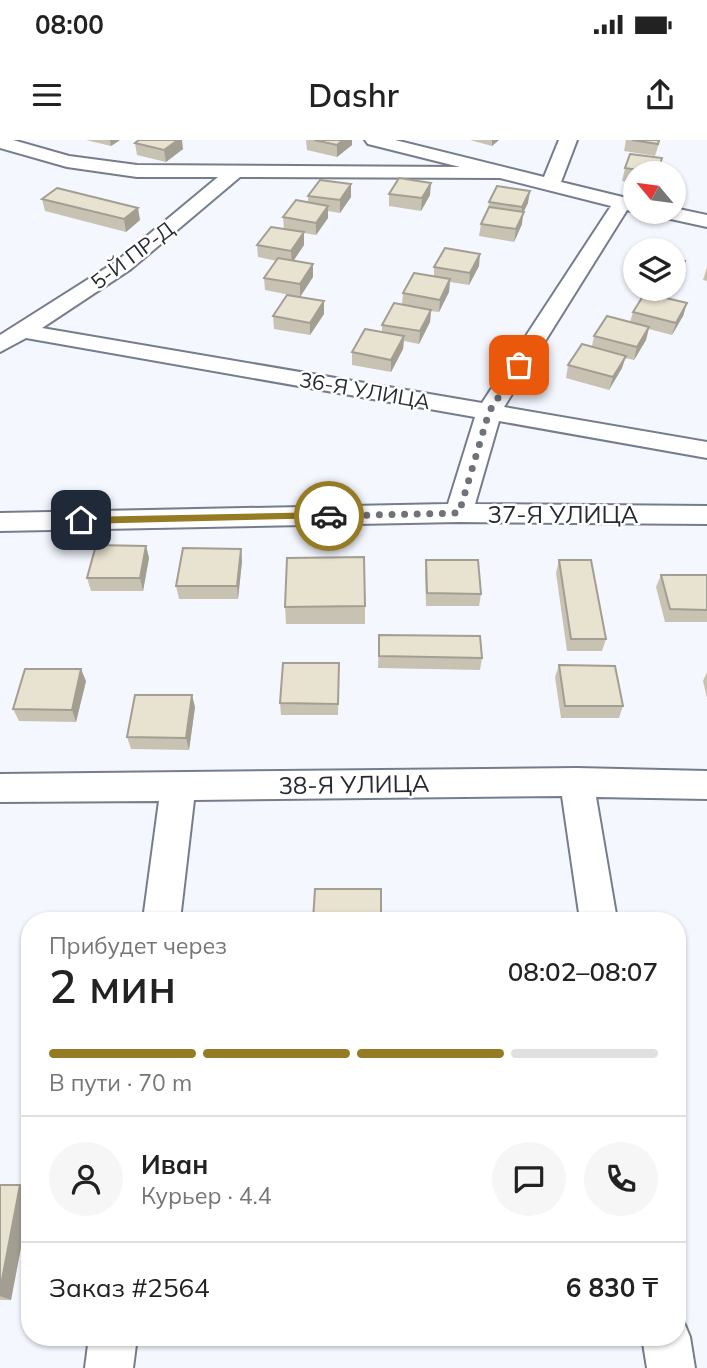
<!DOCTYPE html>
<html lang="ru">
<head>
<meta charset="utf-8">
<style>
	:root { --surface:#fff; --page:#f6f6f6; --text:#222; --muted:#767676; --line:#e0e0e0; --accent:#957b23 }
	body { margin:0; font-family:Mulish,sans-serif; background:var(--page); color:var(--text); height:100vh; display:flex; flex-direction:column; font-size:26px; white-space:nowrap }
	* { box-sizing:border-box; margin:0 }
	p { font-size:23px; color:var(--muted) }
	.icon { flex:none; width:38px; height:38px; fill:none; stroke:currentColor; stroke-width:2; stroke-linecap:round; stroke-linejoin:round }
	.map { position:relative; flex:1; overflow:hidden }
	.details { position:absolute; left:21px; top:772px; width:665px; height:434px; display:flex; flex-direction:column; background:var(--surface); border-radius:28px; box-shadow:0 2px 5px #0004 }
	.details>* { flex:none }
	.needle { width:46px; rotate:299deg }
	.fabs { position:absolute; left:623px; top:21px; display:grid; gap:14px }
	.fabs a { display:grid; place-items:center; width:63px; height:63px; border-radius:50%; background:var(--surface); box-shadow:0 2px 5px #0004; font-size:35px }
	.pin { position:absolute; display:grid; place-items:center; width:60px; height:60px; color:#fff; margin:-30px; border-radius:14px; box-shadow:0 4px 10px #0006 }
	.courier { position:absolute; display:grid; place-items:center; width:70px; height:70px; margin:-35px; border:5px solid #957b23; border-radius:50%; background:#fff; color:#222; box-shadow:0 2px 9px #0007 }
	.headline em { font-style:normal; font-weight:600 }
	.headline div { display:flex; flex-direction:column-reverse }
	.headline { display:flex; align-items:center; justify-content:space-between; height:119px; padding:0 28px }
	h1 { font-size:46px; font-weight:600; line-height:52px }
	.bar { display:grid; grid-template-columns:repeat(4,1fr); gap:10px 7px; align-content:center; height:84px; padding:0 28px }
	.bar i { height:9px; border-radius:5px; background:var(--line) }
	.bar .selected { background:var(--accent) }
	.bar p { grid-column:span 4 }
	.line { display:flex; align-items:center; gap:18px; padding:0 28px; border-top:2px solid var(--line) }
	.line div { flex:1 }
	.round { display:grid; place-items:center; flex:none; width:74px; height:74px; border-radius:37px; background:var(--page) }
	.status { display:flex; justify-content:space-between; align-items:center; height:49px; padding:0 35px; background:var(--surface); direction:ltr }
	.status svg { height:19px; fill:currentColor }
	header { display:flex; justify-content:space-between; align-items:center; height:91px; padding:0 28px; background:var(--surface); font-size:32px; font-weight:600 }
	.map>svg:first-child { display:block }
</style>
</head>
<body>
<div class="status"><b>08:00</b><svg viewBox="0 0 49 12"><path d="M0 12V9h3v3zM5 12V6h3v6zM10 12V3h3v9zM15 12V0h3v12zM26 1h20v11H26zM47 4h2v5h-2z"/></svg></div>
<header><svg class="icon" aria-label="menu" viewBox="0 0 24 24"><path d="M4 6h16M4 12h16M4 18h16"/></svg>Dashr<svg class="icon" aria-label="share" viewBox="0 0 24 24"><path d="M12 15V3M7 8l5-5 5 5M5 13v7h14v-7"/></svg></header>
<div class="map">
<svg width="707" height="1228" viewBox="0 0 707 1228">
	<rect width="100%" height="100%" fill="#f4f7fe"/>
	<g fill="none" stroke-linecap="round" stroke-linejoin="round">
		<g stroke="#757d8c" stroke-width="4">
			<g id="minor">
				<path d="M0,0H13L69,16L137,25L460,27L368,4L365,0H395L544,37L559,0H577L561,42L635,60V72L627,70L504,267L707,302V318L499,281L475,364L707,366V384L459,382L0,391V373L448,364L475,277L26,198L0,212V195L117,121L218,37H137L67,27L0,8ZM240,37L500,38L611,66L482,263L42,188L131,129Z"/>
				<path d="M674,68L707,75V87L657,76L654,72H674Z"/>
				<path d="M577,628L707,631V659L596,657L617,780H580L562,656L194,660L180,780H143L159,661L0,662V634Z"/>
				<path d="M677,1178L683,1180L690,1197L695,1228H647L642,1197H677Z"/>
				<path d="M89,1197H137L133,1228H85Z"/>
			</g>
		</g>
		<use href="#minor" fill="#fff" fill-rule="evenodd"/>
	</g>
	<g fill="#c8c2b3">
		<path d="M86,0H120L111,6Z"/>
		<path d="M306,0H352V5L337,17L307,10Z"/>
		<path d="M470,0H499L492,6Z"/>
		<path d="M626,0H660L655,16L624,11Z"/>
		<path d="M135,3L183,9L166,22L137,15Z"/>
		<path d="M662,18L658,33H635V43L622,41L625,28Z"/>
		<path d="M351,44V57L340,73L328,71V78L316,95L304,93V105L293,121L313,124V137L300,157L265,150L264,138L277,121L258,117L257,105L284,89L283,77L308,62V56Z"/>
		<path d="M389,54L430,55L421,71L389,66Z"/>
		<path d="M42,59L140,80L126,92L45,71Z"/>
		<path d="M489,62L528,63L523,73L522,84L514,102L479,96L481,84L488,71Z"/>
		<path d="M479,126L469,145L450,142L449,152L439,172L431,171L430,182L419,204L404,201L403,209L391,232L352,225V212L382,192V185L402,164L403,153L434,137V127Z"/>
		<path d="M635,127V143L631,142Z"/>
		<path d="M707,127V141L703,140Z"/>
		<path d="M659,149H673L671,152Z"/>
		<path d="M687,163L683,176L672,195L649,189L646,200L634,220L625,218L622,228L609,250L566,238L568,225L592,206L594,196L630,182L633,172Z"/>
		<path d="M324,174L310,195L274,189L273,176Z"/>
		<path d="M146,406L149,418L143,451H91L87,438Z"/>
		<path d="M241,409L242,421L238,459H179L176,446Z"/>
		<path d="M426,420L481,454L479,466H426L425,432Z"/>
		<path d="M559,420L606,499L602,511H567L556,433Z"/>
		<path d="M661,435H707V482H665L656,447Z"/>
		<path d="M365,466V484H286L285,467Z"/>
		<path d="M379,495L482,518L480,530L378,528Z"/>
		<path d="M339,523L338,575H281L280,563Z"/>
		<path d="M559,525L623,566L619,578H561L555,537Z"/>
		<path d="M707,532V558L703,541Z"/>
		<path d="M86,541L76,582L19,581L13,569Z"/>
		<path d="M195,567L189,610L131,609L127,597Z"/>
		<path d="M0,1045L30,1051V1060L11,1160H0Z"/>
	</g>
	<g fill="#a29e92">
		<path d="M110,0H120L111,6Z"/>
		<path d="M178,0H182L183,9L166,22L164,10Z"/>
		<path d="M343,0H352V5L337,17V5Z"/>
		<path d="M492,0H499L492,6Z"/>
		<path d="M431,43L430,55L421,71L422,58Z"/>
		<path d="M351,44V57L340,73V60Z"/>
		<path d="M530,51L528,63L523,73L522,84L514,102L516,89L521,78L522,67Z"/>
		<path d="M328,66V78L316,95V83Z"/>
		<path d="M138,68L140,80L126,92L124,79Z"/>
		<path d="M304,92V105L292,123L291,111Z"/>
		<path d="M480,114L479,126L469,145L470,133Z"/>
		<path d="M685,121L681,134L674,147L675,139Z"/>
		<path d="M313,124V137L300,157V144Z"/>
		<path d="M450,139L449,152L439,172L440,160Z"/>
		<path d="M324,161V174L310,195V183Z"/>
		<path d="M687,163L683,176L672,195L676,183Z"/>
		<path d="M431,170L430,182L419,204L420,191Z"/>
		<path d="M649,187L646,200L634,220L637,207Z"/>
		<path d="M404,196L403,209L391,232V220Z"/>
		<path d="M626,216L622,228L609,250L613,237Z"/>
		<path d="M146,406L149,418L143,451L140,438Z"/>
		<path d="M241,409L242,421L238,459L237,446Z"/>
		<path d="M81,529L86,541L76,582L72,570Z"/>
		<path d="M192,555L195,567L189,610L186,598Z"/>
		<path d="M20,1045L30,1051V1060L11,1160L0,1156V1150Z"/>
	</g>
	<g fill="#e8e2d0" stroke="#a29e92" stroke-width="2">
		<path d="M139,0H178L164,10L135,3Z"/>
		<path d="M314,0H343L337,5Z"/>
		<path d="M632,0H659L658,4Z"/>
		<path d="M630,14L662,18L657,33L625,28Z"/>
		<path d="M399,38L431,43L422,58L389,54Z"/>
		<path d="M320,40L351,44L340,60L308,56Z"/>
		<path d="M497,46L530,51L522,67L489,62Z"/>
		<path d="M57,48L138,68L124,79L42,59Z"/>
		<path d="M296,60L328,66L316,83L283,77Z"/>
		<path d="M489,67L524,72L516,89L481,84Z"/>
		<path d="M271,87L304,92L291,111L257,105Z"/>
		<path d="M445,108L480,114L470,133L434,127Z"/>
		<path d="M278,118L313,124L300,144L264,138Z"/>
		<path d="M674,119L685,121L675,139H674Z"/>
		<path d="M414,133L450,139L440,160L403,153Z"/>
		<path d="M645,153L687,163L676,183L633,172Z"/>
		<path d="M287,155L324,161L310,183L273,176Z"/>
		<path d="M394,163L431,170L420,191L382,185Z"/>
		<path d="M607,176L649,187L637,207L594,196Z"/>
		<path d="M365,189L404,196L391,220L352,212Z"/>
		<path d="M582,204L626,216L613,237L568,225Z"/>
		<path d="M96,405L146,406L140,438H87Z"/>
		<path d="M183,408L241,409L237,446H176Z"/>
		<path d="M364,417L365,466L285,467L287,418Z"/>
		<path d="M426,420H478L481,454L427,453Z"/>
		<path d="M559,420H591L606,499H571Z"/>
		<path d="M661,435H707V470L670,469Z"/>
		<path d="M379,495L480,496L482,518L379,516Z"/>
		<path d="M283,523H339L338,564L280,563Z"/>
		<path d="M559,525L615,526L623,566H565Z"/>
		<path d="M25,529H81L72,570L13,569Z"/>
		<path d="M135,555H192L186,598L127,597Z"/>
		<path d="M315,749H381V780H313Z"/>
		<path d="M458,778H526L527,780H458Z"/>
		<path d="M0,1045H20L0,1150Z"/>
	</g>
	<path fill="#957b23" d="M329,372L334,376L332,378L81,384L76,380L81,377Z"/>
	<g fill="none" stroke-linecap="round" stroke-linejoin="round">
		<path stroke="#6f7279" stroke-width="7" stroke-dasharray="0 12.6" d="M329,376L459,373L489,272L519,225"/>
	</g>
	<g text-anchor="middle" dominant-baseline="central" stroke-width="5" stroke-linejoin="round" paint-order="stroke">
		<g font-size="21" fill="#272b31" stroke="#fff">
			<text transform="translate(132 115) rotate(-37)">5-Й ПР-Д</text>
			<text transform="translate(365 250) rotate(10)">36-Я УЛИЦА</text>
		</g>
		<g font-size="24" fill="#272b31" stroke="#fff">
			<text x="563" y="374">37-Я УЛИЦА</text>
			<text transform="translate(354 644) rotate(-1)">38-Я УЛИЦА</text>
		</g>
	</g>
</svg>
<div class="fabs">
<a><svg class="needle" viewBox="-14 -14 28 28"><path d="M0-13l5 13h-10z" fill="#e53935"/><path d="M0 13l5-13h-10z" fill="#767676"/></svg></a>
<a><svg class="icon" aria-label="layers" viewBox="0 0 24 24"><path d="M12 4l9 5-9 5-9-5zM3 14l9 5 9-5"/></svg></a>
</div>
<div class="pin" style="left:519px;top:225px;background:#ea580c"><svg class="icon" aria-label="bag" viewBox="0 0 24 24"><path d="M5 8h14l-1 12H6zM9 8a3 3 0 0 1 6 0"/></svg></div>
<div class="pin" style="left:81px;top:380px;background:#1f2937"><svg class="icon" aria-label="home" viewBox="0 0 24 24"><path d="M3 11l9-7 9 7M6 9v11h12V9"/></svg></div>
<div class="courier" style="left:329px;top:376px"><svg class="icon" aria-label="car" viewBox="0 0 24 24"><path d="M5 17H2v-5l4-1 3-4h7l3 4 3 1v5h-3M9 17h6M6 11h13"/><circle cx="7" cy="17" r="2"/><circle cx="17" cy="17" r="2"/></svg></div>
<section class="details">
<div class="headline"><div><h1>2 мин</h1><p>Прибудет через</p></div><em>08:02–08:07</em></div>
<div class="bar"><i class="selected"></i><i class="selected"></i><i class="selected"></i><i></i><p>В пути · 70 m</p></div>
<div class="line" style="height:126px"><a class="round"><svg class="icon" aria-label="person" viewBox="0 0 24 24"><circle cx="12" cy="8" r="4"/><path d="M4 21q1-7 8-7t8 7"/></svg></a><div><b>Иван</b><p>Курьер · 4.4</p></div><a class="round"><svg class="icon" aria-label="chat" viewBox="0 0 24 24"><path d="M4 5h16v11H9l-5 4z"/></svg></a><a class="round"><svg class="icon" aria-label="phone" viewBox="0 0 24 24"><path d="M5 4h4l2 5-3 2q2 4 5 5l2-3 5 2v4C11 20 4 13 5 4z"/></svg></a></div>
<div class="line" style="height:91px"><div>Заказ #2564</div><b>6 830 ₸</b></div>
</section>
</div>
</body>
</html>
